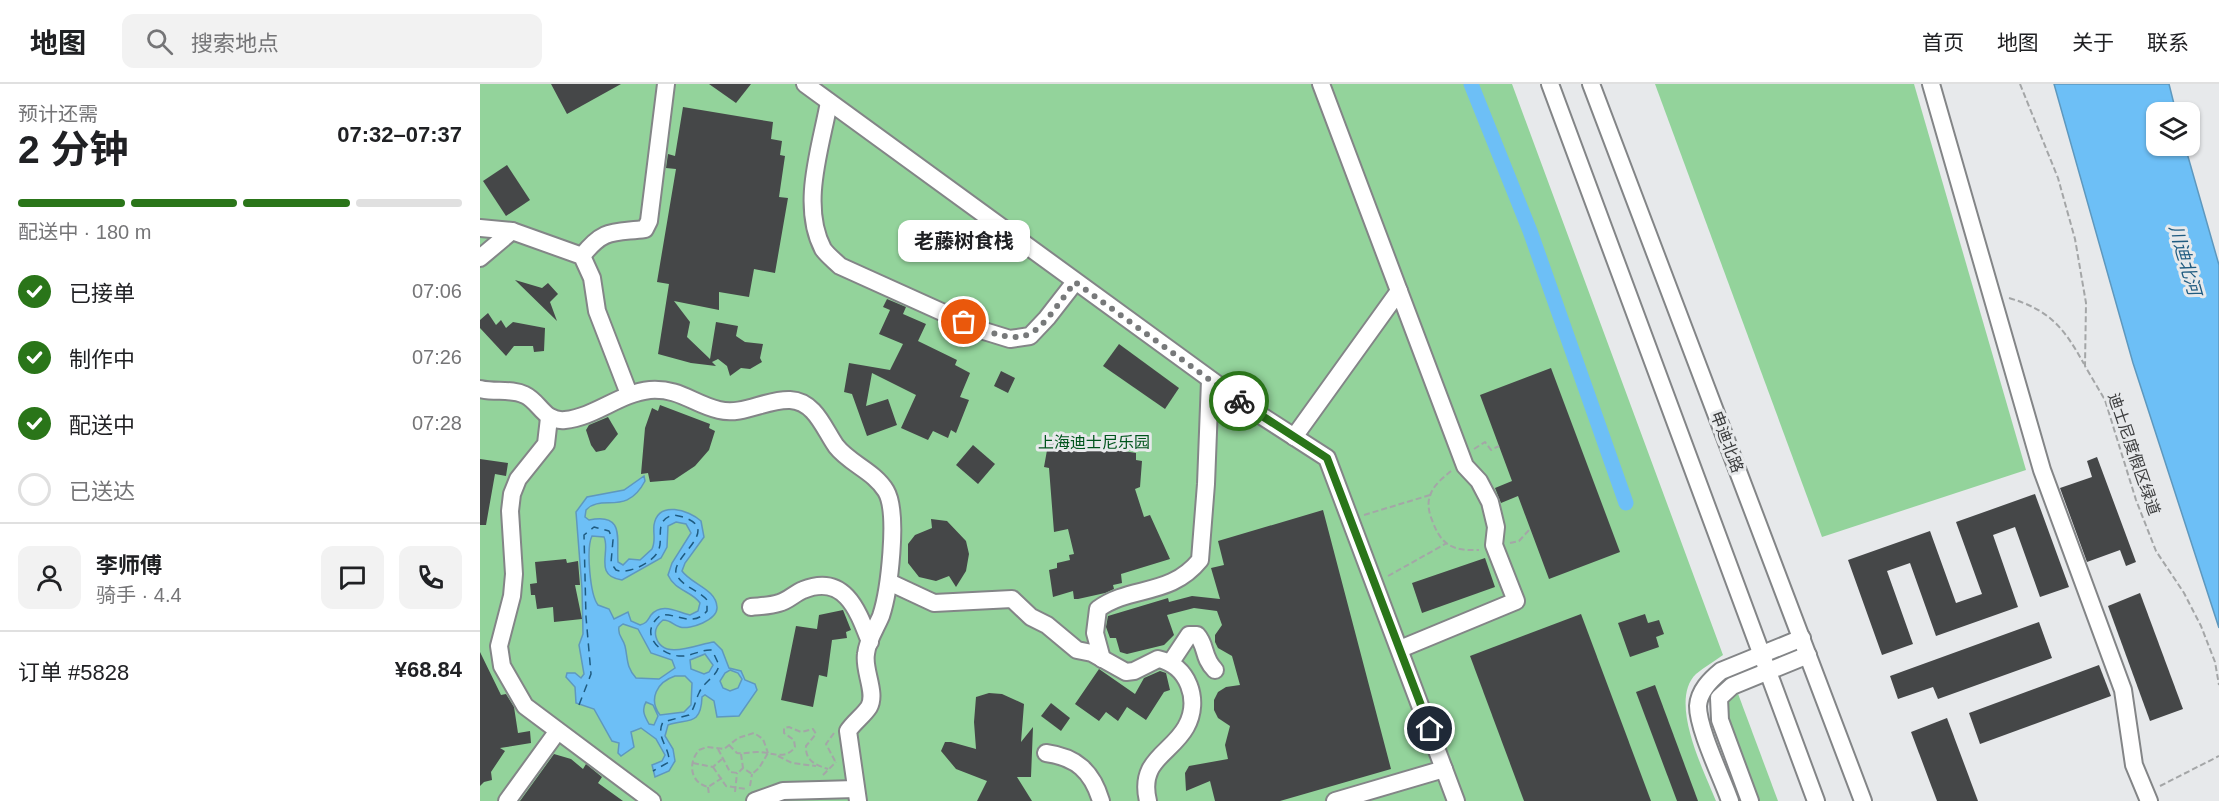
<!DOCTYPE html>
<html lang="zh">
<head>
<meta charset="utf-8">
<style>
	:root { --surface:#fff; --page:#f2f2f2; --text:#202124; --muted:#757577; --line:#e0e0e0; --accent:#2a7519 }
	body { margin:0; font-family:Arial,"Noto Sans SC",sans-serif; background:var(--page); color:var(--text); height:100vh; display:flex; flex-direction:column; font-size:22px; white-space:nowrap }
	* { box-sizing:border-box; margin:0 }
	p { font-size:20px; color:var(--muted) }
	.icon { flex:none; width:33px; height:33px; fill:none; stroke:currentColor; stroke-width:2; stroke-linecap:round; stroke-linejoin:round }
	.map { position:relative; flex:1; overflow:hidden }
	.panel { display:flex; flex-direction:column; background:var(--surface); width:480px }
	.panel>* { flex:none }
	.buttons { position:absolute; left:1666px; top:18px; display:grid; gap:12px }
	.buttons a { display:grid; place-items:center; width:54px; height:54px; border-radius:12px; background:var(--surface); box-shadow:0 2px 4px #0004; font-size:30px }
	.pin { position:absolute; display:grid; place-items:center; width:51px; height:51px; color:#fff; margin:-26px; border:3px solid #fff; border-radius:50%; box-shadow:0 2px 6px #0007 }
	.courier { position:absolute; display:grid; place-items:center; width:60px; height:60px; margin:-30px; border:4px solid #2a7519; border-radius:50%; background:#fff; color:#222; box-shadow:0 2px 8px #0007 }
	.bubble { position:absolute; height:42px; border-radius:12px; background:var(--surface); box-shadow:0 2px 4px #0004; font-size:20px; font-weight:700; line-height:42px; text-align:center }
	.summary em { font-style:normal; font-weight:700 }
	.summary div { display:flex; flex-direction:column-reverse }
	.summary { display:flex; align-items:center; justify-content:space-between; height:102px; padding:0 18px }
	h1 { font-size:39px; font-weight:700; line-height:45px }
	.bar { display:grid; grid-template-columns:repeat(4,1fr); gap:9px 6px; align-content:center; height:72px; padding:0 18px }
	.bar i { height:8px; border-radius:4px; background:var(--line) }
	.bar .on { background:var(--accent) }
	.bar p { grid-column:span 4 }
	.line { display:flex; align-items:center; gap:15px; padding:0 18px; border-top:2px solid var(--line) }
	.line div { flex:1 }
	.round { display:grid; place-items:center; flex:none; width:63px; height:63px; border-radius:12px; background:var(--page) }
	ol { padding:0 18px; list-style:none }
	li { display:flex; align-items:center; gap:18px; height:66px }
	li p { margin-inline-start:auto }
	li .icon { padding:6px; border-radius:50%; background:var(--accent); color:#fff; stroke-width:4 }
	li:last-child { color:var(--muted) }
	li i { width:33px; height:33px; border:3px solid var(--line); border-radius:50% }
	header { display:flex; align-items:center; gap:36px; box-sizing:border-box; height:84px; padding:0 30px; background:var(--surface); border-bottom:2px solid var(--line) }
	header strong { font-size:28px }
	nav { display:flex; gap:33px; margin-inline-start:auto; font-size:21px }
	.search { width:420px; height:54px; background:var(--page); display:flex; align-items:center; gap:15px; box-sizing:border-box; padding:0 21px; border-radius:12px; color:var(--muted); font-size:22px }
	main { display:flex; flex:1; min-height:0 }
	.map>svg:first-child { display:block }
</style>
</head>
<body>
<header>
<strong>地图</strong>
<div class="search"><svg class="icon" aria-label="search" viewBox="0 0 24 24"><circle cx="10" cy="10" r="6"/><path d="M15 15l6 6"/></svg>搜索地点</div>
<nav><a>首页</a><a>地图</a><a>关于</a><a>联系</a></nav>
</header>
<main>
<section class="panel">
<div class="summary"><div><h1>2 分钟</h1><p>预计还需</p></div><em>07:32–07:37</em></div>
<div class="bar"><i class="on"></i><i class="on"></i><i class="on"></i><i></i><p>配送中 · 180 m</p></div>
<ol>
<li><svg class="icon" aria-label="check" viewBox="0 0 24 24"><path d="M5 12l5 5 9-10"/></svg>已接单<p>07:06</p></li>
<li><svg class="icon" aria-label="check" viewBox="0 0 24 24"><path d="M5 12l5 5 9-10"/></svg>制作中<p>07:26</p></li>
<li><svg class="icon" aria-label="check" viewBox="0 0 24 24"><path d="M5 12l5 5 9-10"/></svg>配送中<p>07:28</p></li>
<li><i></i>已送达</li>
</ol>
<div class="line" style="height:108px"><a class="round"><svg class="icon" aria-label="person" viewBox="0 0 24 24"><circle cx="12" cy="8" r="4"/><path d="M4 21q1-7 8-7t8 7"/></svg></a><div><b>李师傅</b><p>骑手 · 4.4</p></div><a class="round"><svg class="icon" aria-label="chat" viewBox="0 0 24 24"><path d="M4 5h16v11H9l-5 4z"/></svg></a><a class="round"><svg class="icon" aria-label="phone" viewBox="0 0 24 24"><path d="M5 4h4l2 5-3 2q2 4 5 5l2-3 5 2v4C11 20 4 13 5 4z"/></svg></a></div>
<div class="line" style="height:78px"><div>订单 #5828</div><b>¥68.84</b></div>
</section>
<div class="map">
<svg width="1739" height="717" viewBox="0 0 1739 717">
	<rect width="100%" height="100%" fill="#e7e9eb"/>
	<g fill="#93d39b">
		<path d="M0,0H1032L1243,571C1235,577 1224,583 1216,590C1188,617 1224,687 1236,717H0Z"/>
		<path d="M1175,0H1434L1546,386L1342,453Z"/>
		<path d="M1257,607L1298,717H1278L1245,627L1248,615Z"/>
	</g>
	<g fill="#6dbff6" stroke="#5e98be" stroke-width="1.5" fill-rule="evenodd">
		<path d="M1574,0H1689L1696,28H1677V62H1705L1739,181V544L1653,279Z"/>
		<path d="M164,392L165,397C146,433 122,409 106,426L105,433L109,436C146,428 136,457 138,478L143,481L149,475L160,476L172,465C176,457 173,450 174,441C178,416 209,426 221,437L224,453L205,479L202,487C211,500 236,505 237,523C238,536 210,546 200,543C193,541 191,536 183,536C178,540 174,546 176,553C183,578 220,559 234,558L242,566L249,584L261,587L265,596L275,600L277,606L259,632L237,633L234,617L225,611L222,613C221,643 207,634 188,641L185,652L193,665L195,677L189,687L175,693L172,681L182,677L185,671L176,655L161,644L151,648L154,663L141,672L138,669L139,659L132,657L114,625L96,619L95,603L86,593L87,589H95L101,594L104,590L99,561L103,550L102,505L96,428L107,413L144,406ZM196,438L206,440L211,449L192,479L188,491C195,507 212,507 220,519L218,527L210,531C197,528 182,518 171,531C167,537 167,539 160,541L151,537L148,528L134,535L129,525L118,521C110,511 106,464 112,452L124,453C131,467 113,492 142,496L181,474L187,463L188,442ZM143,540L158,545L171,569L192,576L195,584L179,595L156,594C146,583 148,575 145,562C143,554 137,551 139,543ZM225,570L233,581L229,588L224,590L211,585L210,576ZM250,586L258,589L262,595L258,604L250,607L243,604L240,597L245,589ZM195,592H205L212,599L211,621L204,628L180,631C168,615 177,598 195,592ZM166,618L173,621L178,632L174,641L169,640C165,633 161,626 166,618Z"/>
	</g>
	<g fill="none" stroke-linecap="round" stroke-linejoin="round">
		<path stroke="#6dbff6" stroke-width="15" d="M991,0L1050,147L1146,419"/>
		<path stroke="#1f5b80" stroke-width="1.5" stroke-dasharray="8 6" stroke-linecap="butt" d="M99,621L111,590L106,533L104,451L114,443L129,447L133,456L131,479L136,486C148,491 175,478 179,465C183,454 175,438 190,432C194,430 199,432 203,433C242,446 192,472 196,489C200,502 219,506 227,516V527C212,544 198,529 181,531C158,548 178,570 199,572C211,573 221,565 232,566L239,581C237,593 224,597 219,609C215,617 215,624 209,631L183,638C175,653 190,663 189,678L173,687"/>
	</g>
	<g fill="#454748">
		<path d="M71,0H141L87,30Z"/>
		<path d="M229,0H271L256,19Z"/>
		<path d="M203,23L293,38L291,55L302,57L300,71L305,72L299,113L308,114L295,189L274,185L269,213L239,208V226L194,217L210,238L207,253L230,275L236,238L258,242L256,252L265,258L283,260L280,274L282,278L270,285L261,284L250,292L247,282L238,275L232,278L236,282L211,279L178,270L189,200L177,198L196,85L186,84L188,70L195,72Z"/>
		<path d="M27,81L50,116L26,132L3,97Z"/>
		<path d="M35,196L62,204L68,199L78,210L70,218L77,237Z"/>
		<path d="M407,215L426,223L423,230L446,240L438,257L477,276L475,281L490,289L480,313L489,316L476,349L471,346L468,354L453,347L448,356L421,344L436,311L392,289L386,322L408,315L417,341L387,352L372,310L364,308L369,279L410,286L423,260L399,250L410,226L403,223Z"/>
		<path d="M8,229L16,241L21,236L26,244L33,238L65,244L64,267L54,268L53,262H34L26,272L0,244V236Z"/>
		<path d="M639,260L699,304L685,325L623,282Z"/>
		<path d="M1071,284L1140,468L1069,495L1038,412L1021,419L1015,404L1032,397L1000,311Z"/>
		<path d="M521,287L535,294L528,309L514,302Z"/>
		<path d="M180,321L230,340L229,344L235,347L229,366L215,382L194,396L170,398L168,389L161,390L165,344L172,324L178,327Z"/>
		<path d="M128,333L138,350L125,366L116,368L111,361L106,346L109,341Z"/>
		<path d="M569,355L656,369V376L662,377L660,403L655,405L664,433L670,431L690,475L641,490L642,499L633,501L634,505L625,509L598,515H594L593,507L573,513L569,486L577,484V479L590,476L589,471L594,470L588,445L574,448L569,384L564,383Z"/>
		<path d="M493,361L515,380L498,400L476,381Z"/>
		<path d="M1617,373L1656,478L1646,482L1640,466L1607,478L1580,404L1612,393L1607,377Z"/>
		<path d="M0,375L28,379L26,392L15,390L6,441H0Z"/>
		<path d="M1555,410L1589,503L1560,513L1535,443L1513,451L1538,523L1456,552L1430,479L1407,487L1433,560L1402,571L1368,476L1450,447L1476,519L1502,510L1476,438Z"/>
		<path d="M843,426L911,685L800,717H735L730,697L706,707L705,689L709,682L748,675L745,661L750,642L738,634L734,626V616L738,608L746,603L760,601L752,572L738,564L735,558V551L742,541L737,527L714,524L687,531L694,551L684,561L647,570L640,568L636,554H630L626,543L628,532L688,514L689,518L712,512L740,515L731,484L744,481L738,457Z"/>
		<path d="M451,435L467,437L486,457L489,470L486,487L476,503L469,492L456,497L439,493L428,479V460L435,451L452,444Z"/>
		<path d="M1005,474L1015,503L942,529L932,499Z"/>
		<path d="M86,475L87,479L98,477L100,501H95L102,535L74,538L73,523L57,525L55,511H51L50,500L57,499L55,478Z"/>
		<path d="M1660,509L1703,625L1670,637L1628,522Z"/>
		<path d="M363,526L371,546L366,548L367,554L352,556L347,593L339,591L333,623L301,616L316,542L337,545L339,531Z"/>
		<path d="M1101,530L1171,717H1044L990,572Z"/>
		<path d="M1165,530L1168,539L1179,536L1184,550L1176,553L1179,563L1150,573L1138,539Z"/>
		<path d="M1559,538L1572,574L1458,615L1453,603L1418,615L1410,592Z"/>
		<path d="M0,568L21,611L26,610L34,623L38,649L50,647L51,659L20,664L25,667L11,688L12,696L4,698L0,702Z"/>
		<path d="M1619,581L1631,612L1500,660L1489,629Z"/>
		<path d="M619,585L655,610L664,594L680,587L686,589L690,606L684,608L666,636L647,623L638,637L626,628L619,637L595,620Z"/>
		<path d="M1175,601L1218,717H1197L1156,608Z"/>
		<path d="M509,609L522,610L544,620L541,658L553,643L551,693H537L552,717H497L507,697L476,685L461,667L465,658H471L496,665L494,638L496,613Z"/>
		<path d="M571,619L590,634L581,647L561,632Z"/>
		<path d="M1467,634L1498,717H1457L1431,648Z"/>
		<path d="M74,670L91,675L103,685L106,680L122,693L118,699L143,717H40Z"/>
	</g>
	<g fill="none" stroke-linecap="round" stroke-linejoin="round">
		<g stroke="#838587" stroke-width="20">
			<g id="minor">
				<path d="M325,0L774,327L847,374L976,717"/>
				<path d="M841,0L919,207"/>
				<path d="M1070,0L1336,717"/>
				<path d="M1111,0L1383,717"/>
				<path d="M1451,0L1562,386L1643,606L1654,681L1669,717"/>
				<path d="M349,18C341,63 320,121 343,165C347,171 355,177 360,182L504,247L530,255L550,252L567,234L595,198"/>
				<path d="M0,144L32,147L102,172L112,194L117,227L149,310"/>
				<path d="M102,172C124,144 133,149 165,145L169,137L186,0"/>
				<path d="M0,174L32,147"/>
				<path d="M0,305C15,309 31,304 45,311C60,318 64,338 85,336C115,333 140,309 170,306C200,304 213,320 239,326C263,332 286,315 310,316C335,317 344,345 356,362C370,380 394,387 406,407C419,429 409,508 401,532C396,544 387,557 386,570C383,586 397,609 389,623C384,631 374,638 368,647L378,717"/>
				<path d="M69,334L66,360L38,395L32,410L30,427L34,490L32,512L19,562L22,582L45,622L172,717"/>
				<path d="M814,353L919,207L985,382L999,397L1010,418L1016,443L1014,461L1036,517L920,565"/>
				<path d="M409,498L454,519L532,515L551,533L567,541L597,566L612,569L646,588L654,587L678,575C708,581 721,616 706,643C691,670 658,676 668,717"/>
				<path d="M271,523C280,522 290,522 299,519C308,517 315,509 323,506C365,489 378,527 390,558"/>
				<path d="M622,575L615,549L618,525C651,501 690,513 720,476L726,400L730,296"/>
				<path d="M691,578L709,551H717C727,562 722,573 735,586"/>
				<path d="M566,669C596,673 612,687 621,717"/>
				<path d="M27,717L77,648"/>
				<path d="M275,717L303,707L376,705"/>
				<path d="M855,717L964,685"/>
				<path d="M1250,717C1242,694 1218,645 1218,622C1219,607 1230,596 1241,587L1322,554"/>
				<path d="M1270,717L1240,636L1239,614L1252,602L1328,571"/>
			</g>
		</g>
		<g stroke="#a4a6a7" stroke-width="2" stroke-dasharray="6 3" stroke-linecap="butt">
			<path d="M1540,0L1578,94L1595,155L1606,219L1605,282L1625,316L1656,416L1676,467L1704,509L1721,542L1735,578L1739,601"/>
			<path d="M1529,214C1570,226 1584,244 1604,280"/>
			<path d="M994,365L1005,358L1011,366L1019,362"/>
			<path d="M971,387C963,394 953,401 950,412C947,419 949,429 952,436C961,461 972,467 999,466"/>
			<path d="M884,431L950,411"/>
			<path d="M1030,459L1039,457L1050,445"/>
			<path d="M908,492L967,459"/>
			<path d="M354,649L346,660L355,677"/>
			<path d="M249,661L257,669C264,670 270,668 277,668C292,668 305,677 315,663L314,656L304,649V644L309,643L321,648L333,645L336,650L326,662C325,677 336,681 348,685"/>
			<path d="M238,665L250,688L258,689L263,684"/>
			<path d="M261,670L263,684L272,690L279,684L288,669"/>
			<path d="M298,672L312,679L336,682"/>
			<path d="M213,679L233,683L242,675"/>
			<path d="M233,683L246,702L266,705"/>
			<path d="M343,691L356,678"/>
			<path d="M242,694L228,703C211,699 207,680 219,666L227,663L244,665L258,654L274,649L283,655L288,669"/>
			<path d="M270,702L272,690"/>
			<path d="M1680,702L1739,672"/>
			<path d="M228,703L229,711"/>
			<path d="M255,708L257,689"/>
		</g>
		<use href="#minor" stroke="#fff" stroke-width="16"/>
	</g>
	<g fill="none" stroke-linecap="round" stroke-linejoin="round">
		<path stroke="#77797a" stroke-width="6" stroke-dasharray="0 10.8" d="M484,238C553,268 554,252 595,198L759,317"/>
		<path stroke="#2a7519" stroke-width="8" d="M759,317L847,374L950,645"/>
	</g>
	<g text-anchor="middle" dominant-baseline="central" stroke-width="6" stroke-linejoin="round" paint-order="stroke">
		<g font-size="16" fill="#00541c" stroke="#e7e9eb">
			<text x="614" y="358">上海迪士尼乐园</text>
		</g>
		<g font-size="16" fill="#3b3c3d" stroke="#e7e9eb">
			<text transform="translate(1247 358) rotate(69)">申迪北路</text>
			<text transform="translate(1654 370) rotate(71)">迪士尼度假区绿道</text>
		</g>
		<g font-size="18" font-style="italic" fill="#1f5b80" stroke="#e7e9eb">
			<text transform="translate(1705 176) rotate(74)">川迪北河</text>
		</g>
	</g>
</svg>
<div class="buttons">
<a><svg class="icon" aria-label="layers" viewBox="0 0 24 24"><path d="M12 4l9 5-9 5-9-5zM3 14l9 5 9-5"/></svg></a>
</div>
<div class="pin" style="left:484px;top:238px;background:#ea580c"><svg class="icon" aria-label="bag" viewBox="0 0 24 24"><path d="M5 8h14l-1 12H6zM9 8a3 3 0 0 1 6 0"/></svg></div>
<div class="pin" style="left:950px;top:645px;background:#1f2937"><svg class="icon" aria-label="home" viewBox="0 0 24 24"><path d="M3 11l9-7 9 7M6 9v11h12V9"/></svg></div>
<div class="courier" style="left:759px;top:317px"><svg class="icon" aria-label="bike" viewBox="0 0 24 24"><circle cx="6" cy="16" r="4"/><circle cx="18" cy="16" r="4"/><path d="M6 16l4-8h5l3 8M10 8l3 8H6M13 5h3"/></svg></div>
<div class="bubble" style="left:418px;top:136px;width:132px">老藤树食栈</div>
</div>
</main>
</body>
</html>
